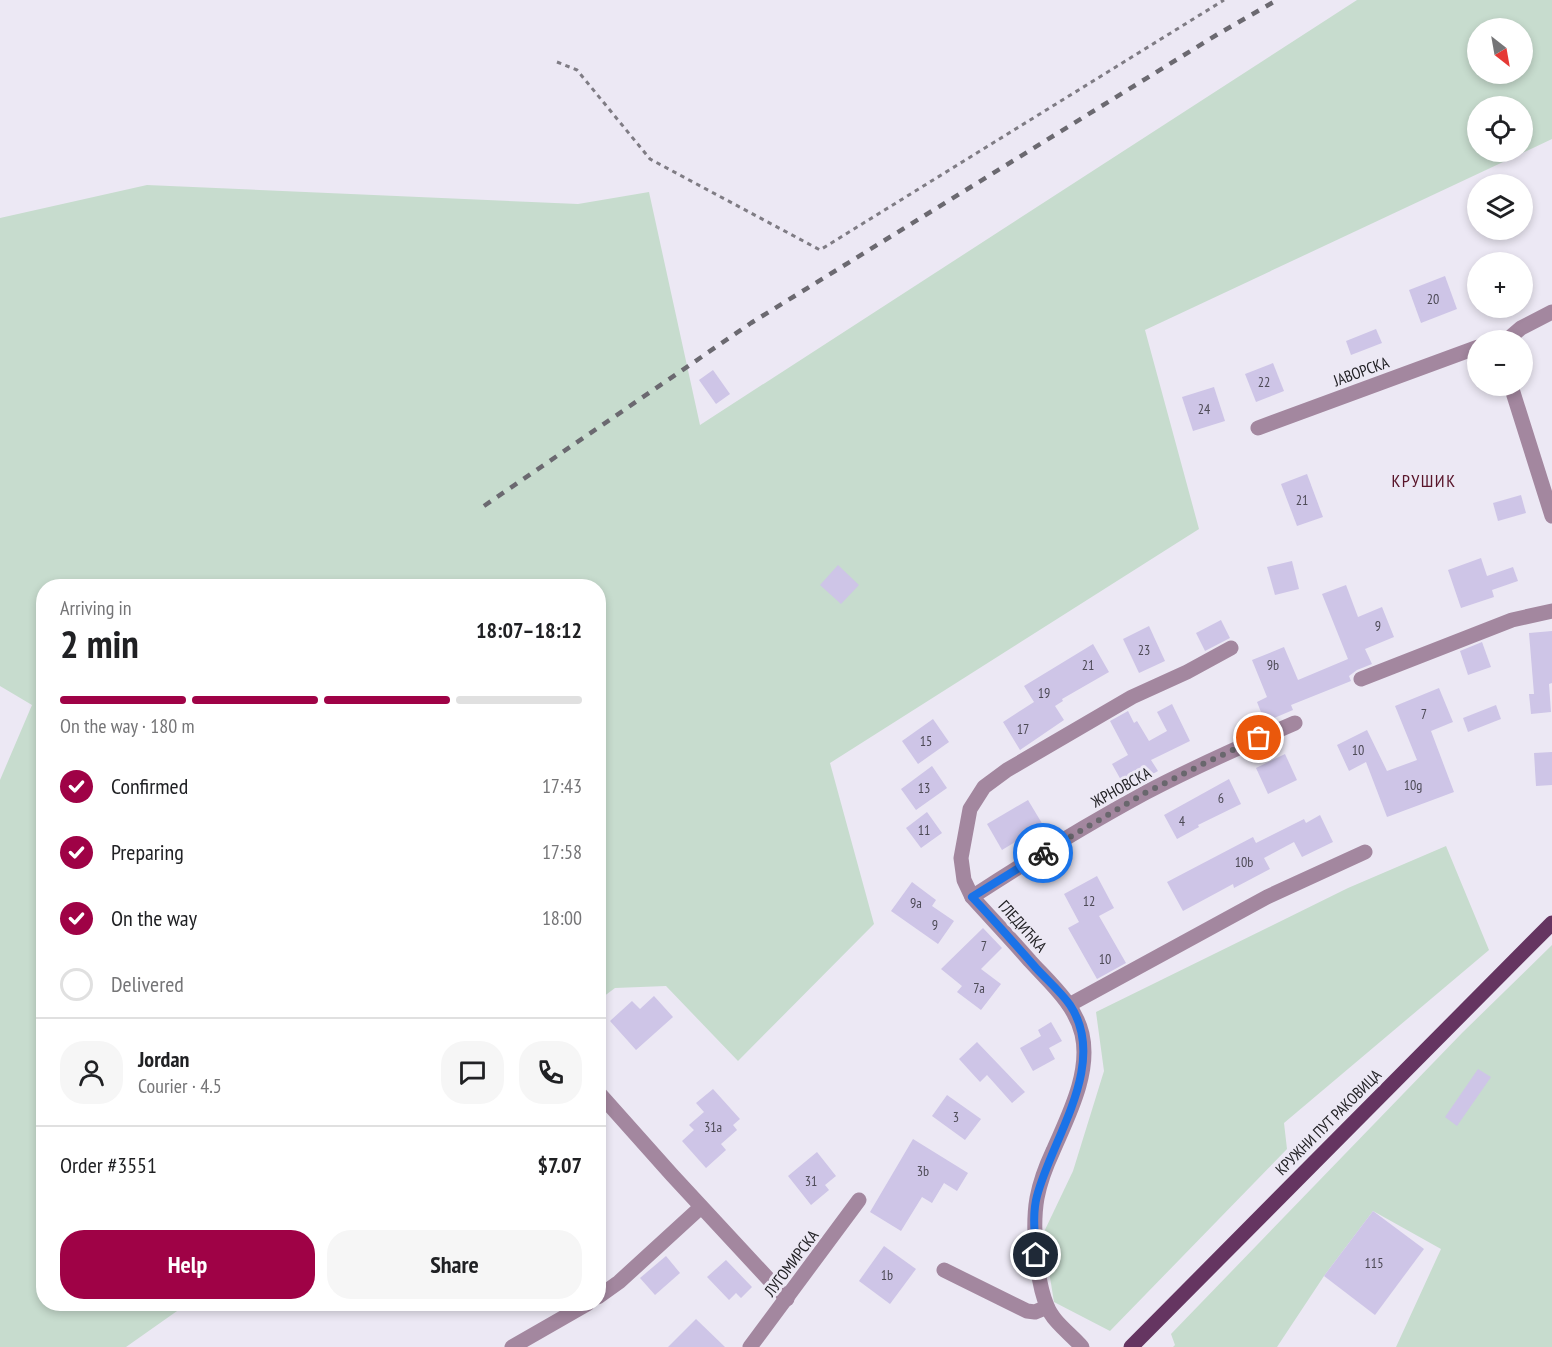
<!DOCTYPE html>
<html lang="en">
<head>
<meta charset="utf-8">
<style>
	:root { --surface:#fff; --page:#f6f6f6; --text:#202124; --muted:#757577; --line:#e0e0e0; --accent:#9f0246 }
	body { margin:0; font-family:"PT Sans Narrow",sans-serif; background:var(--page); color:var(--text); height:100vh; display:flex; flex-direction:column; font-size:22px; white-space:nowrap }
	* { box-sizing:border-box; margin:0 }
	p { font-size:20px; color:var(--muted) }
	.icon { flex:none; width:33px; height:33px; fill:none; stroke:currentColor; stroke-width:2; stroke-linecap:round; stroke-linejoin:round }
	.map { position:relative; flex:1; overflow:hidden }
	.sheet { position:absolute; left:36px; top:579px; width:570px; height:732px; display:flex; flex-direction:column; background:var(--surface); border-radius:24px; box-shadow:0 3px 9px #0003 }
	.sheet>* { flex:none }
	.needle { width:39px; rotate:149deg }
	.tools { position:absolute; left:1467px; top:18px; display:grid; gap:12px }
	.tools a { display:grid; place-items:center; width:66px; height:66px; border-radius:50%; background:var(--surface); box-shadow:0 3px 9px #0003; font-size:30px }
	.pin { position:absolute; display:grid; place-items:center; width:51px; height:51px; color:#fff; margin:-26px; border:3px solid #fff; border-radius:50%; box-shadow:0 2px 6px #0007 }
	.courier { position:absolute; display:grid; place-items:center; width:60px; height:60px; margin:-30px; border:4px solid #1a73e8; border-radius:50%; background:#fff; color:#222; box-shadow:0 2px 8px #0007 }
	.summary em { font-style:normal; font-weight:700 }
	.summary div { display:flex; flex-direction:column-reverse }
	.summary { display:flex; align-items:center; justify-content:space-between; height:102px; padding:0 24px }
	h1 { font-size:39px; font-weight:700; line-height:45px }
	.bar { display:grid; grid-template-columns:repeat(4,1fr); gap:9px 6px; align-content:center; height:72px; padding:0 24px }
	.bar i { height:8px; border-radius:4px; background:var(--line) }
	.bar .selected { background:var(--accent) }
	.bar p { grid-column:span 4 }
	.line { display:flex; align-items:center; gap:15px; padding:0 24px; border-top:2px solid var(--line) }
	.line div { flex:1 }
	.round { display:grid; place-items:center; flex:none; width:63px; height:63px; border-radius:24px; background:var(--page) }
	ol { padding:0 24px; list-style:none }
	li { display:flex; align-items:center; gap:18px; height:66px }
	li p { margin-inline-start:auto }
	li .icon { padding:6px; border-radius:50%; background:var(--accent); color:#fff; stroke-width:4 }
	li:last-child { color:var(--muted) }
	li i { width:33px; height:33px; border:3px solid var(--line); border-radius:50% }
	.cta { display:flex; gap:12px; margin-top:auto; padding:12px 24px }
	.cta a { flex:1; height:69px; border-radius:24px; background:var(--accent); color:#fff; font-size:24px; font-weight:700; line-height:69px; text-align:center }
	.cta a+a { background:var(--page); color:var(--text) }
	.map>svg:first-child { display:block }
</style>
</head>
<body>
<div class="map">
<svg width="1552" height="1347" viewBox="0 0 1552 1347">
	<rect width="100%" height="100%" fill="#ece8f4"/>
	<g fill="#c7dcce" fill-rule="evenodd">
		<path d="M1357,0H1552V139L1145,330L1199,529L830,763L874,924L738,1061L666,986L615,988L599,1000L598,586H44V1304H187L126,1347H0V780L32,705L0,686V218L147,185L578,204L649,192L700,425ZM1478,28H1522V74H1478ZM1478,106H1522V152H1478Z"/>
		<path d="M1446,846L1489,950L1284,1123L1287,1149L1110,1331L1054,1302L1043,1234L1073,1171L1104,1071L1096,1012L1348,888Z"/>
		<path d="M1552,945V1347H1396L1441,1249L1373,1211L1324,1276L1277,1347H1173L1175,1345L1171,1334L1462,1033Z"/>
	</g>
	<g fill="#cec5e7">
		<path d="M1445,276L1457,309L1421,323L1409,290Z"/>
		<path d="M1376,329L1382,343L1351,355L1346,341Z"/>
		<path d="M1273,363L1284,391L1256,402L1245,374Z"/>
		<path d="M713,370L730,394L716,404L699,380Z"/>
		<path d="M1214,387L1225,421L1193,431L1182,397Z"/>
		<path d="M1307,474L1323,517L1297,526L1281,484Z"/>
		<path d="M1521,495L1526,513L1498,521L1493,503Z"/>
		<path d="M1481,558L1487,576L1513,567L1518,581L1492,590L1494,597L1461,608L1448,570Z"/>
		<path d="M1292,561L1299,589L1275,595L1267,567Z"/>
		<path d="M838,565L859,585L841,604L820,585Z"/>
		<path d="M1346,585L1358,617L1382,607L1394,637L1365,649L1372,664L1357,670L1349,676L1351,681L1291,705L1293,710L1265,722L1257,702L1267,697L1252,660L1284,647L1298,680L1348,659L1322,594Z"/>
		<path d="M1221,620L1230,638L1205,651L1196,633Z"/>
		<path d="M1149,626L1165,661L1139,673L1123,639Z"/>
		<path d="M1552,631V683L1549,684L1551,712L1531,714L1529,694H1534L1529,633Z"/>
		<path d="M1482,642L1491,667L1468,675L1460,651Z"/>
		<path d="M1093,644L1109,672L1062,699L1063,701L1055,706L1064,720L1020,750L1003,722L1034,702L1024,686Z"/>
		<path d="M1439,688L1453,722L1431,731L1454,792L1387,817L1366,762L1349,771L1337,745L1367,730L1387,771L1417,760L1395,706Z"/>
		<path d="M1172,704L1190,741L1151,760L1158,771L1126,789L1112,764L1128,755L1110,721L1128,711L1134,723L1137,721L1149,741L1167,731L1157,712Z"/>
		<path d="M1496,705L1501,719L1468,732L1463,718Z"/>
		<path d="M933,719L949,742L918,764L902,741Z"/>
		<path d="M1552,752V785L1536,786L1534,753Z"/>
		<path d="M1285,754L1297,780L1268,794L1256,768Z"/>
		<path d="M932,766L947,788L916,810L901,789Z"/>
		<path d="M1229,779L1241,804L1198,825L1199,827L1177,839L1164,815Z"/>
		<path d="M1028,800L1043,825L1002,850L987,824Z"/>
		<path d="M927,812L942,833L921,848L906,828Z"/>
		<path d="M1320,815L1333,842L1302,857L1294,842L1264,858L1270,869L1234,888L1233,884L1183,911L1167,882L1253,837L1256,843L1304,819L1306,823Z"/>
		<path d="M1097,876L1114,908L1099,916L1126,963L1097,979L1068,928L1079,922L1064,894Z"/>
		<path d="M912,882L936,900L932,906L954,921L938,944L891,911Z"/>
		<path d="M983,928L1002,948L981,969L1001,984L981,1010L957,992L962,986L941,969Z"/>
		<path d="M654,996L673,1017L636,1050L610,1021L632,1001L640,1009Z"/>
		<path d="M1051,1022L1062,1041L1049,1048L1055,1059L1033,1071L1020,1048L1041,1036L1038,1030Z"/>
		<path d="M977,1042L1025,1092L1012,1103L987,1075L980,1082L959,1059Z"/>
		<path d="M1478,1069L1491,1077L1457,1126L1445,1117Z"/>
		<path d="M713,1089L740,1119L733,1125L737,1130L721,1144L726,1150L706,1168L682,1141L694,1130L689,1125L704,1112L696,1103Z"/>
		<path d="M947,1095L981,1119L965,1140L932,1116Z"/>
		<path d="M913,1139L968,1173L957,1191L944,1183L932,1203L922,1197L901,1231L870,1212Z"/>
		<path d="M817,1152L836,1176L825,1185L829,1190L811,1205L788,1176Z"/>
		<path d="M1373,1211L1424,1249L1375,1315L1324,1276Z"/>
		<path d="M884,1246L916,1269L890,1304L859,1281Z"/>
		<path d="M666,1256L680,1273L655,1295L640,1278Z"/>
		<path d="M726,1260L752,1287L741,1298L736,1293L729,1300L707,1277Z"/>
		<path d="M696,1319L725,1347H668Z"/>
	</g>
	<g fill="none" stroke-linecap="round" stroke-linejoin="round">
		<path stroke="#7f7c84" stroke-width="3" stroke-dasharray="4.5 4.5" stroke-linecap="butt" d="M557,62L577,70L650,159L820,250L1224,0"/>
		<g stroke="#a3879f" stroke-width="15">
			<path d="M1507,340L1521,328L1552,312"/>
			<path d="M1511,386L1552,516"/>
			<path d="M1258,428L1478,347"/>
			<path d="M1361,679L1512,620L1552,611"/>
			<path d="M972,897C1029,860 1086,825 1145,793C1194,767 1244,745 1295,723"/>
			<path d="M1069,1005L1267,897L1365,852"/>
			<path d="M598,1092L672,1175L787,1299"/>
			<path d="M944,1270L1027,1311L1035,1312L1047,1307"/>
			<path d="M598,1297L619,1282L701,1207"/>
			<path d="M512,1347L587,1304"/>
			<path d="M750,1347L859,1200"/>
			<path d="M1082,1347C1071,1334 1053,1322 1047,1306C1036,1280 1032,1226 1037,1198C1040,1182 1046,1166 1053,1151C1068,1116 1091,1073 1082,1034C1075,1004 1050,983 1030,961C1011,939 991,918 972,897L964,880L961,858L970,809L984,787L1007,770L1132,697L1187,672L1231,648"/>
		</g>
		<path stroke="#653561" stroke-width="15" d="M1131,1347L1552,923"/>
		<path stroke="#6b6970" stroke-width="4.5" stroke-dasharray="8 8" stroke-linecap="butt" d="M484,506L751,323L1218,34L1277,0"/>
	</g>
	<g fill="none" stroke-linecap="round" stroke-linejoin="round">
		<path stroke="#69676d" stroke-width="6" stroke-dasharray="0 10.8" d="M1043,853L1145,793L1207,762L1259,738"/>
		<path stroke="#1a73e8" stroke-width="8" d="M1036,1255C1035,1236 1032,1214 1037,1196C1052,1138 1109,1064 1070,1005C1061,992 1047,980 1036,968C1015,944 994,920 972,897L1043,853"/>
	</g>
	<g text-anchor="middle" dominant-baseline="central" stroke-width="6" stroke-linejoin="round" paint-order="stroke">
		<g font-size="14" fill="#4d4a56">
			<text x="1433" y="299">20</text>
			<text x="1264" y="382">22</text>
			<text x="1204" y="409">24</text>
			<text x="1302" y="500">21</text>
			<text x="1378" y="626">9</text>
			<text x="1144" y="650">23</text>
			<text x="1088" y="665">21</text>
			<text x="1273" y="665">9b</text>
			<text x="1044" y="693">19</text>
			<text x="1424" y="714">7</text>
			<text x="1023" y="729">17</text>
			<text x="926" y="741">15</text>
			<text x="1358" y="750">10</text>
			<text x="1413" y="785">10g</text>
			<text x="924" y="788">13</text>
			<text x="1221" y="798">6</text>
			<text x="1182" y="821">4</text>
			<text x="924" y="830">11</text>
			<text x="1244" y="862">10b</text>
			<text x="1089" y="901">12</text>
			<text x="916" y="903">9a</text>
			<text x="935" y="925">9</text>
			<text x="984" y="946">7</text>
			<text x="1105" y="959">10</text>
			<text x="979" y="988">7a</text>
			<text x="956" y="1117">3</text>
			<text x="713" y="1127">31a</text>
			<text x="923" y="1171">3b</text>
			<text x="811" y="1181">31</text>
			<text x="1374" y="1263">115</text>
			<text x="887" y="1275">1b</text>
		</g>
		<g font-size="16" fill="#222125" stroke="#ece8f4">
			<text transform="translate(1361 371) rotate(-20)">ЈАВОРСКА</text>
			<text transform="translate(1121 787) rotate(-29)">ЖРНОВСКА</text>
			<text transform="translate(1023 926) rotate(48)">ГЛЕДИЋКА</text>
			<text transform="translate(1328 1122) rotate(-45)">КРУЖНИ ПУТ РАКОВИЦА</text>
			<text transform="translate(791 1263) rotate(-53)">ЛУГОМИРСКА</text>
		</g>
		<g font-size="18" letter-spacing="1.5" fill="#581429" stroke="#ece8f4">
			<text x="1424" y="480">КРУШИК</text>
		</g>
	</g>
</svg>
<div class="tools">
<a><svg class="needle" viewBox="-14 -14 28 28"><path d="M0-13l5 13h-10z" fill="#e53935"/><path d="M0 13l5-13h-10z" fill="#757577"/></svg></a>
<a><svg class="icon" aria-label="locate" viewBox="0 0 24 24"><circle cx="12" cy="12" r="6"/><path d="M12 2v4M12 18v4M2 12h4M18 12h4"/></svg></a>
<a><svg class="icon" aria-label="layers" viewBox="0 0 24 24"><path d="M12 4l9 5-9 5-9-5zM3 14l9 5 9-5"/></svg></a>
<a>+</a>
<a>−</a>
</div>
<div class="pin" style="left:1259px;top:738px;background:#ea580c"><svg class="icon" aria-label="bag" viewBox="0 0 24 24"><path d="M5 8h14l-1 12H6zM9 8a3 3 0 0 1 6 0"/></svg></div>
<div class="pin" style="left:1036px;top:1255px;background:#1f2937"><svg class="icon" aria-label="home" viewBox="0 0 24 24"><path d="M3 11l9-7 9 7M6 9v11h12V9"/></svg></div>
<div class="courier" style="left:1043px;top:853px"><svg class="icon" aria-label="bike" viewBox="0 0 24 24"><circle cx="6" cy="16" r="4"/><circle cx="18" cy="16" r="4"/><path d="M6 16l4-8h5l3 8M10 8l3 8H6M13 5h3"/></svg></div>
<section class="sheet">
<div class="summary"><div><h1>2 min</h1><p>Arriving in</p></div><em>18:07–18:12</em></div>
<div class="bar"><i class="selected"></i><i class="selected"></i><i class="selected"></i><i></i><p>On the way · 180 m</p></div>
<ol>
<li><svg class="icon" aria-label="check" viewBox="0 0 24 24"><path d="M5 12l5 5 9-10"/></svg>Confirmed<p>17:43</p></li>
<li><svg class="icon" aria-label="check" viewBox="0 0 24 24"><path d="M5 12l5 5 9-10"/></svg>Preparing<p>17:58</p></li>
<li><svg class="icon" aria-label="check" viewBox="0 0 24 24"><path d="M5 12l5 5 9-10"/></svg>On the way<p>18:00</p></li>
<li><i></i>Delivered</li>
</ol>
<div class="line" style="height:108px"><a class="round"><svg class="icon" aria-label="person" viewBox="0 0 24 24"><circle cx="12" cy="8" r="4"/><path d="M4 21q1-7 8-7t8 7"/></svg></a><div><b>Jordan</b><p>Courier · 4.5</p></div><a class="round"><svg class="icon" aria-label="chat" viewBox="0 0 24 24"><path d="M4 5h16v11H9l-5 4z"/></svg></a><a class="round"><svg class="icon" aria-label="phone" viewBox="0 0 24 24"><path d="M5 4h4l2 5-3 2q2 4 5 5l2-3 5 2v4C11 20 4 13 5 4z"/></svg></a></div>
<div class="line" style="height:78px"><div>Order #3551</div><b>$7.07</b></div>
<div class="cta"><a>Help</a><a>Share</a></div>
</section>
</div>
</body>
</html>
